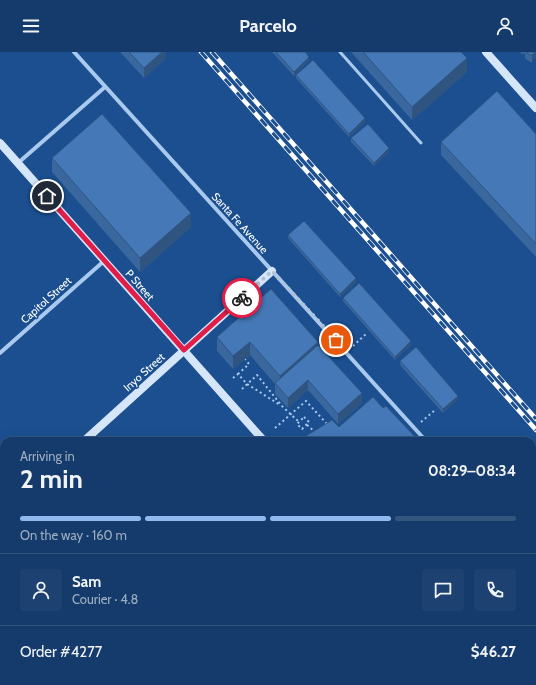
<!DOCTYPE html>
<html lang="en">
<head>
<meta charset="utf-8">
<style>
	:root { --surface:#143b6b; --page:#1d4271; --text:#f1f3f6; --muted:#9dadc1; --line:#33557e; --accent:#90b9f0 }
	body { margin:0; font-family:Cabin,sans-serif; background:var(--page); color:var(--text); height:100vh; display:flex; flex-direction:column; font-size:15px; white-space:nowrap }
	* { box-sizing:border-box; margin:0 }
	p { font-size:13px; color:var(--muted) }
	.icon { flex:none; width:22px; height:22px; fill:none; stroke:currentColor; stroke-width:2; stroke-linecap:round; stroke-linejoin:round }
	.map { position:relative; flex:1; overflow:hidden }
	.drawer { position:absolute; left:0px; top:385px; width:536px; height:248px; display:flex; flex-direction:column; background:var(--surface); border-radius:12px 12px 0 0; box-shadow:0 4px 16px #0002,0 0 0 1px var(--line) }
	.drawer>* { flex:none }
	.pin { position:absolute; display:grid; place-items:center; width:34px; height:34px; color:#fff; margin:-17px; border:2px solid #fff; border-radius:50%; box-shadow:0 1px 4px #0007 }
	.courier { position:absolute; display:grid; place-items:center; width:40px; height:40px; margin:-20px; border:3px solid #e11d48; border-radius:50%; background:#fff; color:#222; box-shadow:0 1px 5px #0007 }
	.headline em { font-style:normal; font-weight:800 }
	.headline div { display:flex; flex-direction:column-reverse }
	.headline { display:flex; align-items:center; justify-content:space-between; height:68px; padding:0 20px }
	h1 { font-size:26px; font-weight:800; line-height:30px }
	.bar { display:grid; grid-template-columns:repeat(4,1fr); gap:6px 4px; align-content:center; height:48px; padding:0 20px }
	.bar i { height:5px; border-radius:3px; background:var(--line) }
	.bar .on { background:var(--accent) }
	.bar p { grid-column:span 4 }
	.line { display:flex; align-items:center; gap:10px; padding:0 20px; border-top:1px solid var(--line) }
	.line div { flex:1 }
	.round { display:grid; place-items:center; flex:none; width:42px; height:42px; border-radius:4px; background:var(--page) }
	header { display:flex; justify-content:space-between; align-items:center; height:52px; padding:0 20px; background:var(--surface); font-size:18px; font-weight:800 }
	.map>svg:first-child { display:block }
</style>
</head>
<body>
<header><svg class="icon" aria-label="menu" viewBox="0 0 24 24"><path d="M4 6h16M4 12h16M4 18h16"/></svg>Parcelo<svg class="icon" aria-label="person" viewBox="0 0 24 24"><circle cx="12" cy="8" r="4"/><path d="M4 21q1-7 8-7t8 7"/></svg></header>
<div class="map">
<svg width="536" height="633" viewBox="0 0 536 633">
	<rect width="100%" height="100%" fill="#1b4f8f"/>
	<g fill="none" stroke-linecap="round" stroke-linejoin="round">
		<g stroke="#a9c9ee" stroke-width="2" stroke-dasharray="2 3" stroke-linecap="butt">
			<path d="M353,294L366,282"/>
			<path d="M238,322L249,312L245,307"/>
			<path d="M233,326L238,322L247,332L280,353"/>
			<path d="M242,337L257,323L282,354L299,370"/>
			<path d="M304,365L309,370L302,377L297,372Z"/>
			<path d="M421,370L434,359"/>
			<path d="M307,373L315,380"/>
			<path d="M275,376L306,349L327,372"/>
		</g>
		<g stroke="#a9c9ee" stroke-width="3">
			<path d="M340,0L421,91"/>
			<path d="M376,633L380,629"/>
		</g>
		<g stroke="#a9c9ee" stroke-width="4">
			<path d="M74,0L426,389"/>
			<path d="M18,111L105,35"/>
			<path d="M0,301L104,209"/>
			<path d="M532,511L536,516"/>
		</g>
		<g stroke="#d6e6fa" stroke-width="8">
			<path d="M486,0L536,56"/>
			<path d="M0,91L264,389"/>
			<path d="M84,389L272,219"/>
			<path d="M0,411L4,415"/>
			<path d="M0,465L4,461"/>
			<path d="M191,629L194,633"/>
			<path d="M476,629L480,633"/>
		</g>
		<g stroke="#fff" stroke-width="4.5">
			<g id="rail">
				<path d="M201,0L536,378"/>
				<path d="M212,0L536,367"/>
			</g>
		</g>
		<use href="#rail" stroke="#1b4f8f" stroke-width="3" stroke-dasharray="9" stroke-linecap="butt"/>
	</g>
	<g fill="#3a679d">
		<path d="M120,0H166V6L144,26Z"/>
		<path d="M272,0H305L309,8L294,24Z"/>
		<path d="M351,0H461L467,20L412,68Z"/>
		<path d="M520,0H536L532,10H530L525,6V2L524,1L523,3Z"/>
		<path d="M296,23L365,70L349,85L296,26Z"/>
		<path d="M536,82V205L441,103V90Z"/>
		<path d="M351,86L389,100L374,114L351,90Z"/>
		<path d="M52,106L191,175L140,220L52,120Z"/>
		<path d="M288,183L356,230L340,245L288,186Z"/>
		<path d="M343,246L411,293L395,308L343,249Z"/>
		<path d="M217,285L318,293L362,351L338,372L308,338L288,356L275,342V332L250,303L233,317L217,299Z"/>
		<path d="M400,309L458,347L443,361L400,313Z"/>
		<path d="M271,629H349L344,633H275Z"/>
		<path d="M503,629H532L536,633H507Z"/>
	</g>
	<g fill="#305480">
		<path d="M162,0H166V6L144,26V16Z"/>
		<path d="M535,0H536V6L532,10V3Z"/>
		<path d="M309,5V8L294,24V20Z"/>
		<path d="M467,6V20L412,68V55Z"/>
		<path d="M365,66V70L349,85V82Z"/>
		<path d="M389,96V100L374,114V111Z"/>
		<path d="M191,161V175L140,220V206Z"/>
		<path d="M356,226V230L340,245V242Z"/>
		<path d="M411,289V293L395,308V305Z"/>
		<path d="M250,290V303L233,317V304Z"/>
		<path d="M318,290V303L280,337V324Z"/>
		<path d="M308,328V338L288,356V346Z"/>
		<path d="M362,341V351L338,372V362Z"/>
		<path d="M458,344V347L443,361V357Z"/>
		<path d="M536,626V633H528Z"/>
		<path d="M112,629H127L122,633H107Z"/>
		<path d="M333,629H349L344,633H329Z"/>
	</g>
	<g fill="#4478b7" stroke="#305480">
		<path d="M129,0H162L144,16Z"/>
		<path d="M276,0H305L309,5L294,20Z"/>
		<path d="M363,0H461L467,6L412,55Z"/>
		<path d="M526,0H535L532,3H530Z"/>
		<path d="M313,8L365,66L349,82L296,23Z"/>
		<path d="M497,39L536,82V192L441,90Z"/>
		<path d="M102,62L191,161L140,206L52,106Z"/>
		<path d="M368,72L389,96L374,111L351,86Z"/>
		<path d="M304,169L356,226L340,242L288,183Z"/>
		<path d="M359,231L411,289L395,305L343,246Z"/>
		<path d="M271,237L318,290L280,324L250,290L233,304L217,285Z"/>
		<path d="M318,293L362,341L338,362L308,328L288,346L275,331Z"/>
		<path d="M416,295L458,344L443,357L400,309Z"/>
		<path d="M373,345L383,356L386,354L419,389H302L301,387L332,368L339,375Z"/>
		<path d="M4,483V629H112L107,633H0V486Z"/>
		<path d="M532,543L536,548V626L528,633H518L515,629H532Z"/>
		<path d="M283,629H333L329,633H286Z"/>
	</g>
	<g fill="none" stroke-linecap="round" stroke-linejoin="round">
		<path stroke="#afc1d8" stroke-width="4" stroke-dasharray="0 7.2" d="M242,246L272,219L336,288"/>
		<path stroke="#e11d48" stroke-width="5" d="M47,144L184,298L242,246"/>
	</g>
	<g text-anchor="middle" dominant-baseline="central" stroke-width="3" stroke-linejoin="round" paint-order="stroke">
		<g font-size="11" fill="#fff" stroke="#1b4f8f">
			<text transform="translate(240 171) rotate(48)">Santa Fe Avenue</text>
			<text transform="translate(140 233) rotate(49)">P Street</text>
			<text transform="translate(46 248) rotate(-42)">Capitol Street</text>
			<text transform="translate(144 320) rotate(-42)">Inyo Street</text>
		</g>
	</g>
</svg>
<div class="pin" style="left:336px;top:288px;background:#ea580c"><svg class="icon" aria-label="bag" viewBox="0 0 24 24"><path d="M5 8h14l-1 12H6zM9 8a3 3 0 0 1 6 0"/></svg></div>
<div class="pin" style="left:47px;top:144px;background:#1f2937"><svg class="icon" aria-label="home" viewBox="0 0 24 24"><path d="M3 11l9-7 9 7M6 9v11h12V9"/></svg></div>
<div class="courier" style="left:242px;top:246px"><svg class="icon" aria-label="bike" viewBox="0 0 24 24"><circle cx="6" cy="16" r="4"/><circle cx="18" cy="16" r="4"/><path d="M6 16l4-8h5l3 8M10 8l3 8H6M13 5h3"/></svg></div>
<section class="drawer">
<div class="headline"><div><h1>2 min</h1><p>Arriving in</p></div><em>08:29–08:34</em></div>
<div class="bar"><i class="on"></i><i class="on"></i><i class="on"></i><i></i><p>On the way · 160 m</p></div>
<div class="line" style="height:72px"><a class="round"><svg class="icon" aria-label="person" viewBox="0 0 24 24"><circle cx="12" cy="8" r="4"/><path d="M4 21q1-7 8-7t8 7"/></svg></a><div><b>Sam</b><p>Courier · 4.8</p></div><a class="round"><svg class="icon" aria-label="chat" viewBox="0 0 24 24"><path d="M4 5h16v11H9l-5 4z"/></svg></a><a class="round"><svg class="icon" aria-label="phone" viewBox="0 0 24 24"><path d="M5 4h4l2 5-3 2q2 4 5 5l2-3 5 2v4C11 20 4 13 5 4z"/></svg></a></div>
<div class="line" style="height:52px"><div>Order #4277</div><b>$46.27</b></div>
</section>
</div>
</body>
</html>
